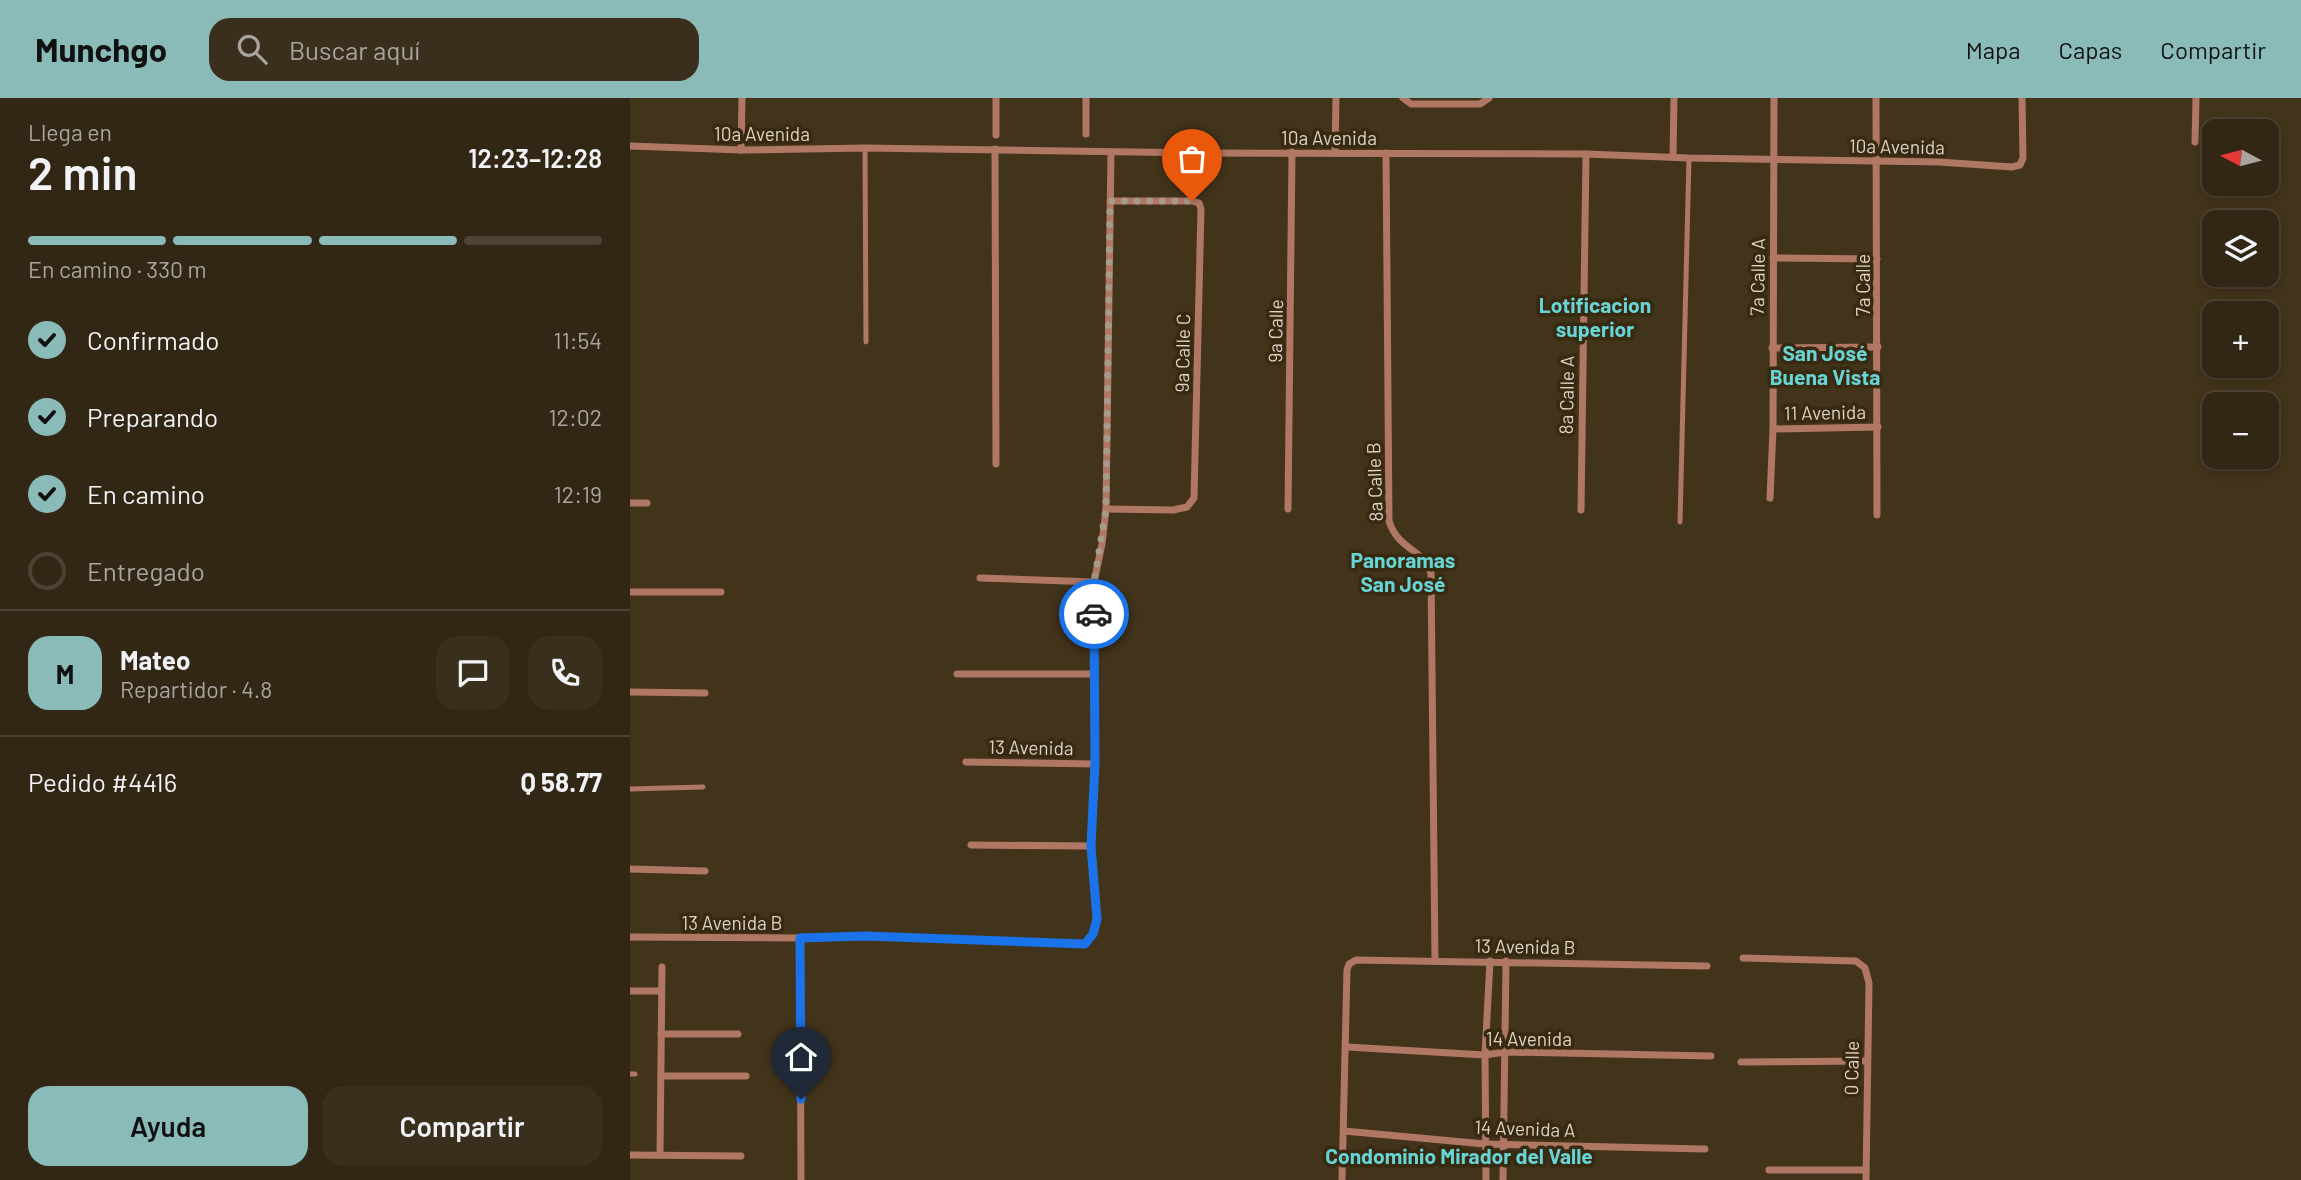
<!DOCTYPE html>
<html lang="es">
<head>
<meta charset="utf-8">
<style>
	:root { --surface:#322614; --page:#3a2e1d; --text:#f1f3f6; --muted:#a8a5a0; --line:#4d4334; --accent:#8bbbb9 }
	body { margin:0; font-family:Barlow,sans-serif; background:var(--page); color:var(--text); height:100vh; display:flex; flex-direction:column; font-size:26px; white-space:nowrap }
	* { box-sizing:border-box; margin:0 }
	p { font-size:23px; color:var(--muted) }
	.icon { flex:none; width:38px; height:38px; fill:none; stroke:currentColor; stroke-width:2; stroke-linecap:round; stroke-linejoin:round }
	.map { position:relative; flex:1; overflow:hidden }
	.sheet { display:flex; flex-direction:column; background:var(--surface); width:630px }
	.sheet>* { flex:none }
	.needle { width:46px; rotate:277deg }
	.fabs { position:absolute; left:1572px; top:21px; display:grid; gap:14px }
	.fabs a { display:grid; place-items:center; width:77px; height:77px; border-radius:14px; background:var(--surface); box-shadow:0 4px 10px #0003,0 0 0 2px var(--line); font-size:35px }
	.pin { position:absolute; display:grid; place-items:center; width:60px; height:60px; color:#fff; margin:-72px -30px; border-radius:50% 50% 50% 0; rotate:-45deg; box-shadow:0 0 7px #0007 }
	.pin .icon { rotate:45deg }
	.courier { position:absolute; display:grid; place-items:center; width:70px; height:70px; margin:-35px; border:5px solid #1a73e8; border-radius:50%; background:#fff; color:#222; box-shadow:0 2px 9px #0007 }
	.overview em { font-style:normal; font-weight:600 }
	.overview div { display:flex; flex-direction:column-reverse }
	.overview { display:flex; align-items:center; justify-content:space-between; height:119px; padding:0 28px }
	h1 { font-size:46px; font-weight:600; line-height:52px }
	.bar { display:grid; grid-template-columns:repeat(4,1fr); gap:10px 7px; align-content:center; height:84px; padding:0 28px }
	.bar i { height:9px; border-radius:5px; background:var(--line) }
	.bar .on { background:var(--accent) }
	.bar p { grid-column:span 4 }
	.line { display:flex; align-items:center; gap:18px; padding:0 28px; border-top:2px solid var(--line) }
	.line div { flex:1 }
	.round { display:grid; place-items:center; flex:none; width:74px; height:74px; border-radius:21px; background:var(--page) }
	ol { padding:0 28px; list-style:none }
	li { display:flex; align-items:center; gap:21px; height:77px }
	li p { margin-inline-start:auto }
	li .icon { padding:7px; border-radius:50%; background:var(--accent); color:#111; stroke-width:4 }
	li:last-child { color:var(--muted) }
	li i { width:38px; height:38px; border:4px solid var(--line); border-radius:50% }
	.action { display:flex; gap:14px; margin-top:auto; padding:14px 28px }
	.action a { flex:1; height:80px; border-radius:21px; background:var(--accent); color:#111; font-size:28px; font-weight:600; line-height:80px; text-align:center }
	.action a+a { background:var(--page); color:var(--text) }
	header { display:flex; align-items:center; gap:42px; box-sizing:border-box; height:98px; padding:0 35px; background:var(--accent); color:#111 }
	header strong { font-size:33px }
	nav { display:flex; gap:38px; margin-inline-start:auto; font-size:24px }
	.search { width:490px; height:63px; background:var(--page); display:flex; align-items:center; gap:18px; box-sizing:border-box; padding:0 24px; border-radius:21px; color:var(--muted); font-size:26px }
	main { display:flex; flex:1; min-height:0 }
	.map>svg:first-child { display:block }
</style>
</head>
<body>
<header>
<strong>Munchgo</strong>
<div class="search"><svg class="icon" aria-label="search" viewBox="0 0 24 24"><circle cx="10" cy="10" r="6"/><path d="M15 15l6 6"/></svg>Buscar aquí</div>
<nav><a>Mapa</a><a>Capas</a><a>Compartir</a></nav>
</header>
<main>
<section class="sheet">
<div class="overview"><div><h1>2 min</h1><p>Llega en</p></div><em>12:23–12:28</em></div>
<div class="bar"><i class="on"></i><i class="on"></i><i class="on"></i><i></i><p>En camino · 330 m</p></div>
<ol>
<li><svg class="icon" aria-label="check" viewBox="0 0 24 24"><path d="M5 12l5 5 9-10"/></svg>Confirmado<p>11:54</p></li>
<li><svg class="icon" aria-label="check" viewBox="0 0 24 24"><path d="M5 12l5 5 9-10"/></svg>Preparando<p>12:02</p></li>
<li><svg class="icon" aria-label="check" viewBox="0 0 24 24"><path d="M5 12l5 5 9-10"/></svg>En camino<p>12:19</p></li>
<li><i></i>Entregado</li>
</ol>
<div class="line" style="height:126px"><b class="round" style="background:var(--accent);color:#111">M</b><div><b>Mateo</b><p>Repartidor · 4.8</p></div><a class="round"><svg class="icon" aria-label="chat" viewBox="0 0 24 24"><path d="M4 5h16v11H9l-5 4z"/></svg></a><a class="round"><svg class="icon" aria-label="phone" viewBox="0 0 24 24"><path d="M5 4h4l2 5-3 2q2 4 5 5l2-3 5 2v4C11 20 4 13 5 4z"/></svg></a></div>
<div class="line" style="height:91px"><div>Pedido #4416</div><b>Q 58.77</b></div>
<div class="action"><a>Ayuda</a><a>Compartir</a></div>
</section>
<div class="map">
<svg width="1671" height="1082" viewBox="0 0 1671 1082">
	<rect width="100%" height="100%" fill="#42331b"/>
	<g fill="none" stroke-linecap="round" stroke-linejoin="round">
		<g stroke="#b07765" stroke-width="5">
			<path d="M235,50L236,244"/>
			<path d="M1050,424L1059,60"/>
			<path d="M0,691L73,689"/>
			<path d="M0,976H5"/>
		</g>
		<g stroke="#b07765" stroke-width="7">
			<path d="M366,0V37"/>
			<path d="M773,0L781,6H850L859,0"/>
			<path d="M1246,0L1247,417"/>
			<path d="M456,36V0"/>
			<path d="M1565,44L1566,0"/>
			<path d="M0,48L111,52L235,50L571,55L956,56L1059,60L1309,64L1382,69L1390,67L1393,60L1392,0"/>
			<path d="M365,51L366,366"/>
			<path d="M111,52L112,0"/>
			<path d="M705,54L706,0"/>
			<path d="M756,55L759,423C768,452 794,451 801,475L805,862"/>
			<path d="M1043,59L1044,0"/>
			<path d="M1143,160L1247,161"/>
			<path d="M1142,250L1248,249"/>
			<path d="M1143,331L1248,329"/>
			<path d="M1140,400L1143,331L1144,0"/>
			<path d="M0,405H17"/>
			<path d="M476,411L543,412L557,409L564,400L571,111L569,105L562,103H480"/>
			<path d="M658,411L662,54"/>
			<path d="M951,412L956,56"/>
			<path d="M350,480L464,484"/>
			<path d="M0,494H91"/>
			<path d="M327,576H463"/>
			<path d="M0,594L75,595"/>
			<path d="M336,664L465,666"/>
			<path d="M341,747L461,748"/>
			<path d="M0,771L75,773"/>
			<path d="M0,839L170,840L235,838L455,846L463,836L467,821L461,748L465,666L464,484L472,446L476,411L481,54"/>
			<path d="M170,840L171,1082"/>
			<path d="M1113,860L1226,863L1235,870L1239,885L1236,1082"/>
			<path d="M0,893H31"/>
			<path d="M31,936H108"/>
			<path d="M717,949L855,957L875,954L1081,958"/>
			<path d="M1111,964L1237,963"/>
			<path d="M31,978H116"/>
			<path d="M714,1033L855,1046L1075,1051"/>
			<path d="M0,1057L111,1058"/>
			<path d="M30,1057L32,869"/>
			<path d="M1139,1072H1236"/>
			<path d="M712,1082L717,872L719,866L726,862L1077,868"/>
			<path d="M856,1082L855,957L860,863"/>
			<path d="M873,1082L876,863"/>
		</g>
	</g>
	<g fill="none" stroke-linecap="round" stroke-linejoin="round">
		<path stroke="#a69a8a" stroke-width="7" stroke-dasharray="0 12.6" d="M464,516V484L476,411L480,103H562"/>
		<path stroke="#1a73e8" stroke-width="9" d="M171,1001L170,840L235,838L455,846L463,836L467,821L461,748L465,666L464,516"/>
	</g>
	<g text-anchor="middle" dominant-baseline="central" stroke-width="7" stroke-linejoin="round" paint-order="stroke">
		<g font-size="19" fill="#dcd2c5" stroke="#382911">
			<text x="132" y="35">10a Avenida</text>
			<text x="699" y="39">10a Avenida</text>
			<text transform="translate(1267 48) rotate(1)">10a Avenida</text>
			<text transform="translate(1127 179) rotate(-89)">7a Calle A</text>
			<text transform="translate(1232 187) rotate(-90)">7a Calle</text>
			<text transform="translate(645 233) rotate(-89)">9a Calle</text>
			<text transform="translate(552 255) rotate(-89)">9a Calle C</text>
			<text transform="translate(936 297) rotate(-89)">8a Calle A</text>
			<text transform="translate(1195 314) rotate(-1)">11 Avenida</text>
			<text transform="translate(744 384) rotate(-92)">8a Calle B</text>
			<text transform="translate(401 649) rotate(1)">13 Avenida</text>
			<text x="102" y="824">13 Avenida B</text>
			<text transform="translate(895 848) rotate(1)">13 Avenida B</text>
			<text x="899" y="940">14 Avenida</text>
			<text transform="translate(1221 970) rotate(-89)">0 Calle</text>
			<text transform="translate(895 1030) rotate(2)">14 Avenida A</text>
		</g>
		<g font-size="21" font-weight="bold" fill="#67d4d6" stroke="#382911">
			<text x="965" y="206">Lotificacion<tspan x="965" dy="24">superior</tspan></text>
			<text x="1195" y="254">San José<tspan x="1195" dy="24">Buena Vista</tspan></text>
			<text x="773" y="461">Panoramas<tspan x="773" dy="24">San José</tspan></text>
			<text x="829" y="1057">Condominio Mirador del Valle</text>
		</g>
	</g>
</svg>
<div class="fabs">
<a><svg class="needle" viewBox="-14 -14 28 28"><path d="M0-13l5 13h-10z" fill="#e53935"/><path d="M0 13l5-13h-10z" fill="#a8a5a0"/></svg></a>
<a><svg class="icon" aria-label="layers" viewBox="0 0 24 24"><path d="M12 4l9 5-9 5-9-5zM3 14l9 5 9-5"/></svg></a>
<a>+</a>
<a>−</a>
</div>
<div class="pin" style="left:562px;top:103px;background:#ea580c"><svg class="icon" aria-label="bag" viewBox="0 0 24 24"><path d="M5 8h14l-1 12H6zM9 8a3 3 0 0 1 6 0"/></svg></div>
<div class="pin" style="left:171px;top:1001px;background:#1f2937"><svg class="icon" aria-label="home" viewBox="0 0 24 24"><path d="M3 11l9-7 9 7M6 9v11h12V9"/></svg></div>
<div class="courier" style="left:464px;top:516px"><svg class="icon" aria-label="car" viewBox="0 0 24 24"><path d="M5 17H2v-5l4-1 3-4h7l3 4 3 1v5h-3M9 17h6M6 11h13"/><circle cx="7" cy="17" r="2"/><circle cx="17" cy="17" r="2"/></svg></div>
</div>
</main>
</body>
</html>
